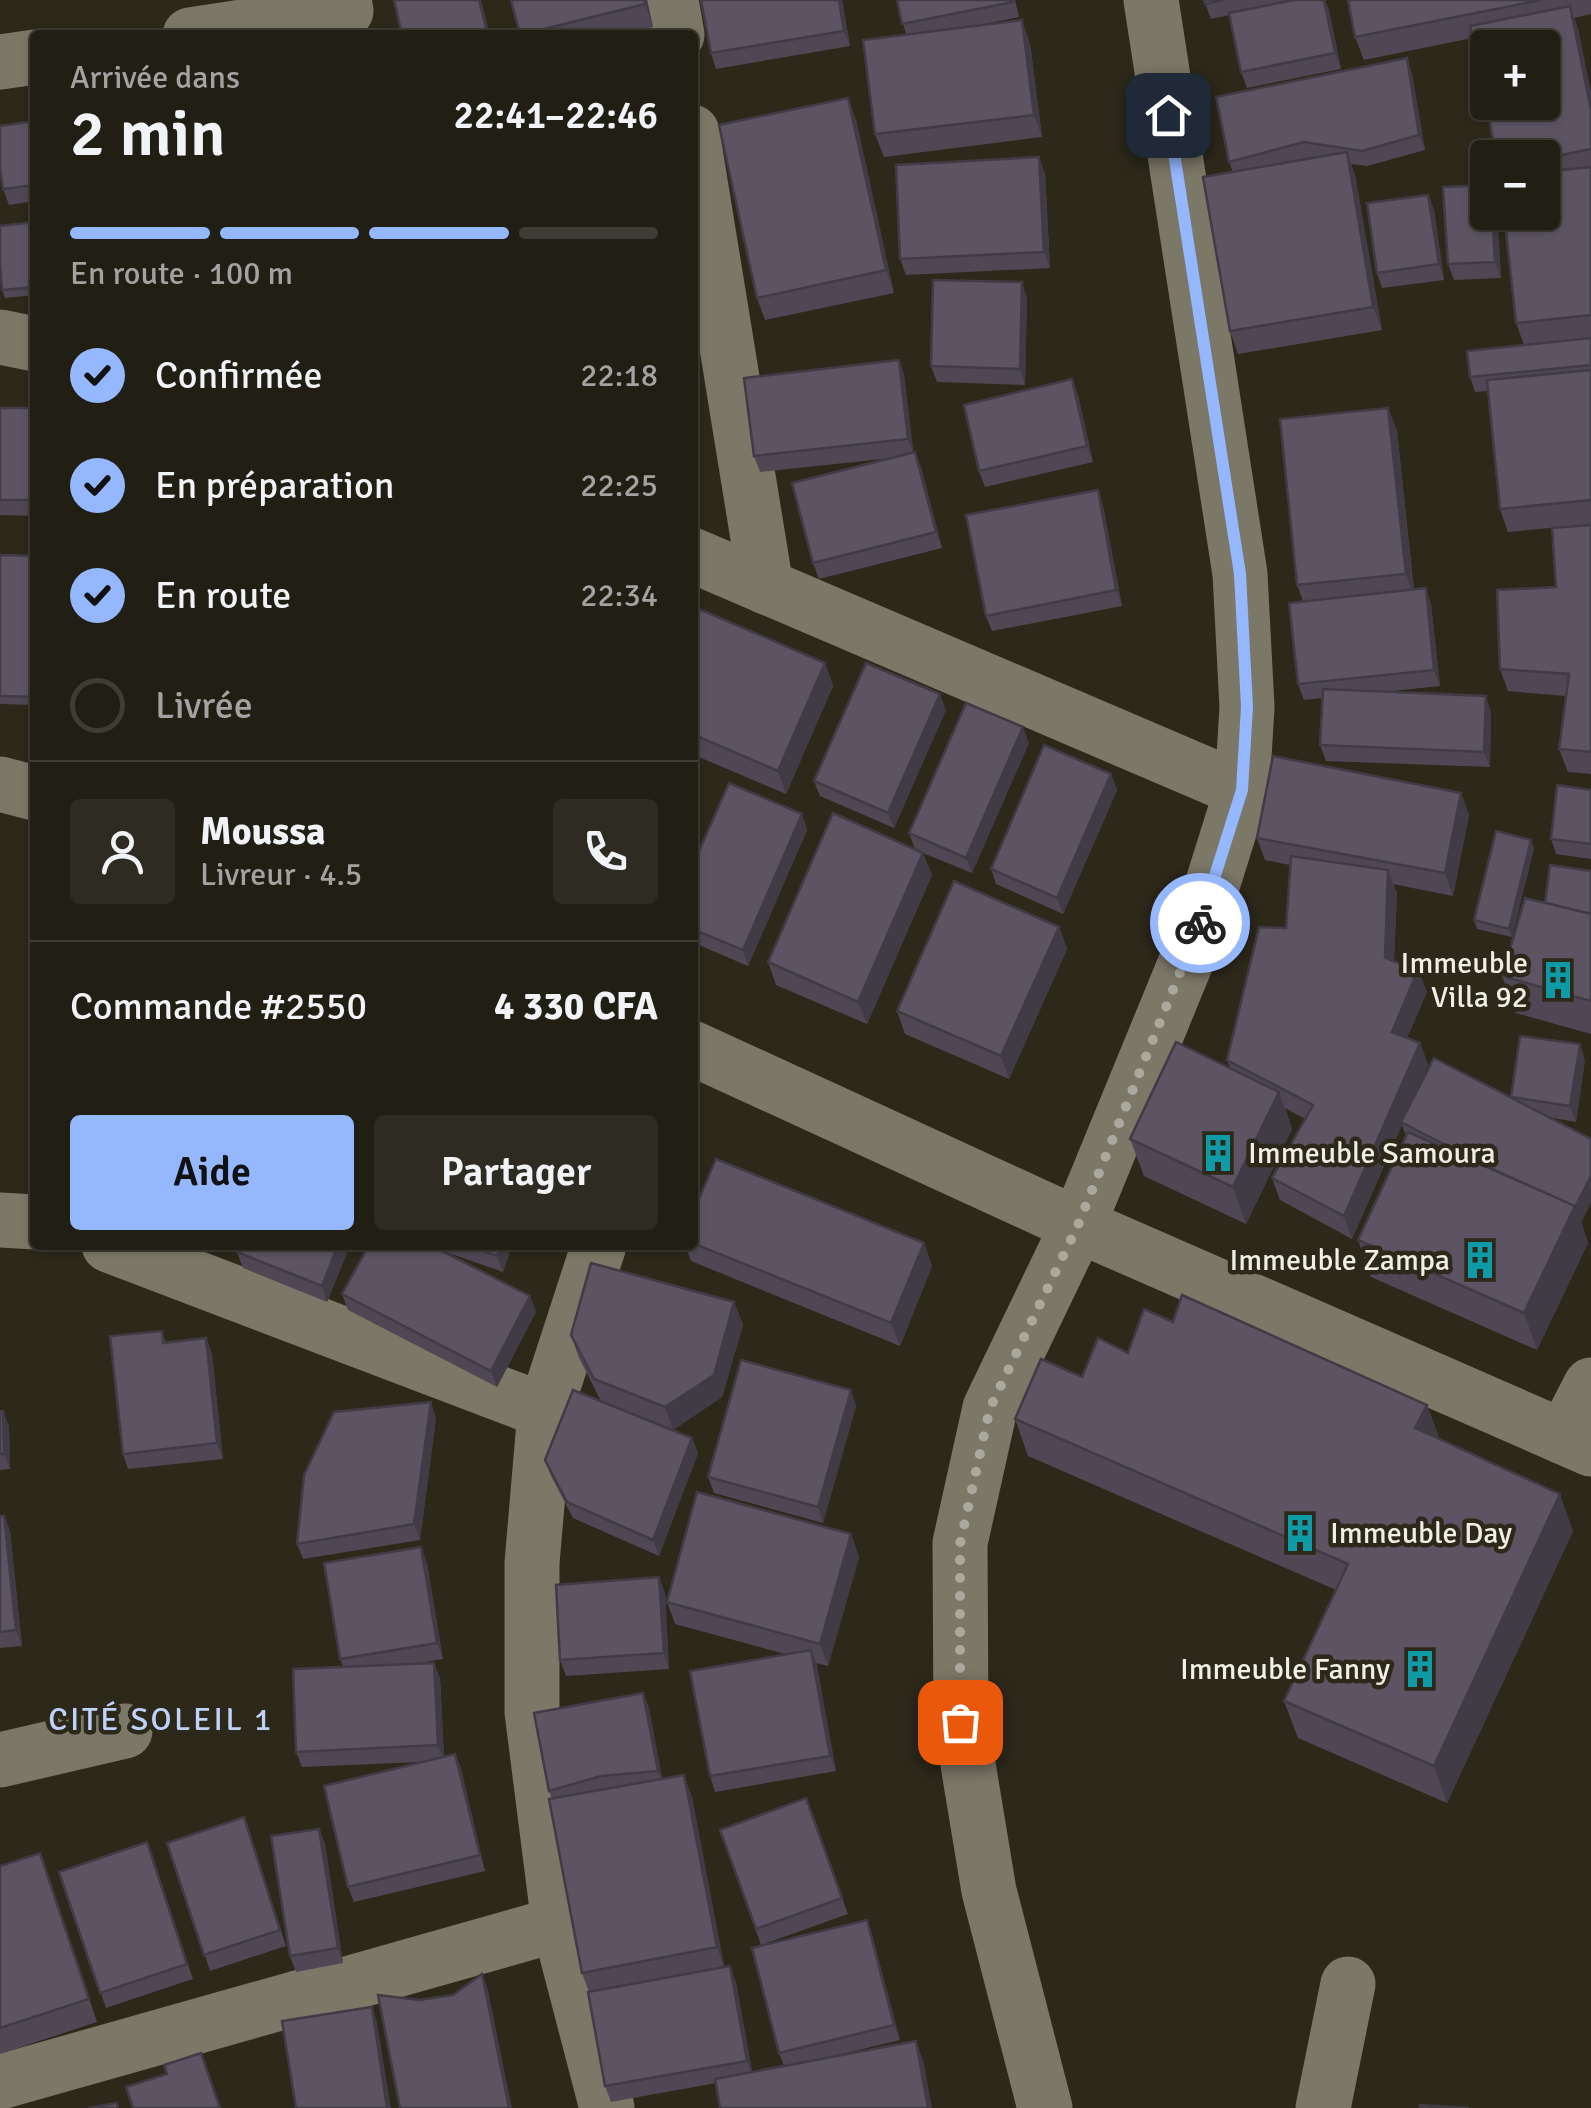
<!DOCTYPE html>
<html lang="fr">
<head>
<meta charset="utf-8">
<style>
	:root { --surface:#211e14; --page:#2d2b22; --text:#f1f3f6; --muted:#a2a2a0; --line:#3e3c34; --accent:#94b7fd }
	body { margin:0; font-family:Signika,sans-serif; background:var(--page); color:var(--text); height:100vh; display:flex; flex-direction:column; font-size:38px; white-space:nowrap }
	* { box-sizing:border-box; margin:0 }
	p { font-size:32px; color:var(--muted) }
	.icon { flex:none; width:55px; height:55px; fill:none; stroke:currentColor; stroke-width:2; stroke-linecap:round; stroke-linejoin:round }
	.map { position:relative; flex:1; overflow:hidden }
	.drawer { position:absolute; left:30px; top:30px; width:668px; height:1220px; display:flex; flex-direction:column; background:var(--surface); border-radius:10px; box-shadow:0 2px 8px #0004,0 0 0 2px var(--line) }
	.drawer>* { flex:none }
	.tools { position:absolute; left:1470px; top:30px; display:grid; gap:20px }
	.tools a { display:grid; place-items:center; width:90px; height:90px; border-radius:10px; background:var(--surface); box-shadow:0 2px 8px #0004,0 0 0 2px var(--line); font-size:50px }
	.pin { position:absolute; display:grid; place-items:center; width:85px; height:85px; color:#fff; margin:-42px; border-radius:20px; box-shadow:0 5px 15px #0006 }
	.courier { position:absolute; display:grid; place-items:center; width:100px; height:100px; margin:-50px; border:8px solid #94b7fd; border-radius:50%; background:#fff; color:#222; box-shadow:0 2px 12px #0007 }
	.head em { font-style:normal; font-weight:600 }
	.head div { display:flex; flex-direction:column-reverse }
	.head { display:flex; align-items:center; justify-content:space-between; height:170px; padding:0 40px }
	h1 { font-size:65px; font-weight:600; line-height:75px }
	.bar { display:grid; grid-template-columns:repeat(4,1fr); gap:15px 10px; align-content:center; height:120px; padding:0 40px }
	.bar i { height:12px; border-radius:8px; background:var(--line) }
	.bar .selected { background:var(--accent) }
	.bar p { grid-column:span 4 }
	.line { display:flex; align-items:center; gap:25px; padding:0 40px; border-top:2px solid var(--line) }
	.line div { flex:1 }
	.round { display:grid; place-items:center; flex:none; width:105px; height:105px; border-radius:10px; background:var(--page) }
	ol { padding:0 40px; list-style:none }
	li { display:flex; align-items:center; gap:30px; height:110px }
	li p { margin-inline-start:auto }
	li .icon { padding:10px; border-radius:50%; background:var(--accent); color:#111; stroke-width:4 }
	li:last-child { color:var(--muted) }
	li i { width:55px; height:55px; border:5px solid var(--line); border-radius:50% }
	.button { display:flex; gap:20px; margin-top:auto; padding:20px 40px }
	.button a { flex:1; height:115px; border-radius:10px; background:var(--accent); color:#111; font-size:40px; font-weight:600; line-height:115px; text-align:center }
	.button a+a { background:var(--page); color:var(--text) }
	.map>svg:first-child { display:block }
</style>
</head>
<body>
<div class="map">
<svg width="1591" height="2108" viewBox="0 0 1591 2108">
	<rect width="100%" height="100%" fill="#2c281a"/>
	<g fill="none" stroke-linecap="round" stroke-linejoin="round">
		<g stroke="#7c7868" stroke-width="55">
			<path d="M671,0L677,35"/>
			<path d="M190,35L346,11L344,0"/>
			<path d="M0,62L35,57"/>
			<path d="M692,132L766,587"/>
			<path d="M0,337L35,344"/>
			<path d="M692,555L1242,790"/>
			<path d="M0,784L35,793"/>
			<path d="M692,1048L1078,1225L1591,1449"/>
			<path d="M0,1220L35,1222"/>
			<path d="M109,1245L545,1411"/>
			<path d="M599,1245L545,1411L532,1563V1712L559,1924L607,2108"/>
			<path d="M1564,1437L1591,1385"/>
			<path d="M0,1760L125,1731"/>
			<path d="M0,2082L559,1924"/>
			<path d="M1045,2108L989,1891L961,1722L960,1543L990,1408L1078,1225L1195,940L1242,790L1247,707L1240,574L1151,0"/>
			<path d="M1323,2108L1348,1984"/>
		</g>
	</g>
	<g fill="#4f4854">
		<path d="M647,0L653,27L620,35H520Z"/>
		<path d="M701,0H842L850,46L716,69L711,53Z"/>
		<path d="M897,0H1015L1019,17L979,25L1030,43L1042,137L884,157L875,134L906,34Z"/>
		<path d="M1204,0H1325L1329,10L1341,69L1247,88L1241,72L1230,15L1211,19Z"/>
		<path d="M1348,0H1591V14L1574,18L1578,29L1591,93V524L1508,532L1500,509L1488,391L1475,392L1470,377L1524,345L1516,323L1542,212V158L1472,38L1364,60L1355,37Z"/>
		<path d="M1407,58L1412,74L1425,150L1367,166L1351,164L1355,175L1382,330L1238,354L1230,331L1233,172L1229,162Z"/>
		<path d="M856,120L894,293L765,320L757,298Z"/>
		<path d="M35,121V201L9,205L3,189Z"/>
		<path d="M1045,173L1050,268L906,275L900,259Z"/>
		<path d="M1428,195L1434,210L1444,280L1382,288L1377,273Z"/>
		<path d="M1488,212H1497L1501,278L1454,280L1448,264Z"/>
		<path d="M35,222V295L5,298L2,290Z"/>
		<path d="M1027,298L1025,385L937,382L931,366Z"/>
		<path d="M899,360L904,375L913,452L921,467L942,548L819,579L813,563L892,458L760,472L754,456Z"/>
		<path d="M1078,395L1093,462L985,487L979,471Z"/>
		<path d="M0,408H35V516L0,515Z"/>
		<path d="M1388,408L1397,431L1414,590L1431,604L1440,686L1383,692L1491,712L1490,767L1326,761L1320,745L1323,698L1304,700L1298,684L1303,601L1297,585Z"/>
		<path d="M1103,506L1122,606L992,631L986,616Z"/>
		<path d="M1591,525V774L1568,772L1559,749L1566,696L1508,691L1500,669L1556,587Z"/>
		<path d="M0,555L35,556V705L0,704Z"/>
		<path d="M692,606L825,663L833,686L786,794L692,754Z"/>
		<path d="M946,710L894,828L820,796L814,781Z"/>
		<path d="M1029,743L972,873L923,853L932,875L867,1024L776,985L768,962L915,849L909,833Z"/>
		<path d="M1111,774L1117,790L1063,914L996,884L991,869Z"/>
		<path d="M1591,790V859L1556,854L1551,839Z"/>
		<path d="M1461,793L1469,815L1453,896L1393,884L1397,893L1394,961L1418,970L1427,992L1407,1038L1420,1043L1428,1065L1418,1088L1512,1098L1511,1097L1585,1060L1576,1122L1548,1117L1588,1243L1537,1350L1371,1277L1358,1240L1406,1136L1402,1125L1352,1239L1280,1200L1272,1178L1305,1119L1285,1108L1292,1129L1246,1224L1144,1176L1130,1139L1230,1068L1227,1060L1286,928L1290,865L1265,860L1257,838Z"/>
		<path d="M802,814L807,830L748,966L692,942V867Z"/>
		<path d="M1534,848L1512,937L1477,929L1474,920Z"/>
		<path d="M1591,871V1034L1516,1013L1502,976L1545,903Z"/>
		<path d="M1059,927L1067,949L1009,1079L905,1034L897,1011Z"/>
		<path d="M692,1215L924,1243L932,1266L900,1346L691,1261L685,1245H692Z"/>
		<path d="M240,1245H350L327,1302L243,1268L237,1252Z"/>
		<path d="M369,1245H512L503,1272L440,1250L530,1296L536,1312L497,1387L348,1310L342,1294Z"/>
		<path d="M734,1302L743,1325L722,1397L673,1430L692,1438L698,1453L659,1556L573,1518L551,1476L545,1460L601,1401L579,1358L571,1335Z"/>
		<path d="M162,1331L166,1343L206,1338L212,1354L223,1459L128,1469L123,1454Z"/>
		<path d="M1128,1353L1440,1439L1573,1531L1447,1803L1298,1738L1284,1701L1336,1590L1028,1456L1015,1419L1082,1377Z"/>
		<path d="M856,1406L823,1523L714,1493L708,1477Z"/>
		<path d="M0,1411L9,1426L10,1469L0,1470Z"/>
		<path d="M436,1418L420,1540L303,1559L297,1544Z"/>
		<path d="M0,1516H4L10,1531L22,1646L0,1648Z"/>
		<path d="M851,1534L859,1557L828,1666L816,1663L836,1771L715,1792L710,1776L785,1654L675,1624L667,1602Z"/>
		<path d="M427,1563L443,1659L413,1664L440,1678L444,1756L455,1754L461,1769L485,1871L354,1902L348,1887L421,1762L302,1767L296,1752L343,1667L340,1659Z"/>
		<path d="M665,1593L669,1669L566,1676L560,1660Z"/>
		<path d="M643,1693L649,1708L662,1779L692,1797L724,1967L736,1982L752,2072L784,2066L779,2053L872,1935L900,2040L834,2056L916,2041L924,2064L716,2083L611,2102L605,2086L589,1992L582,1973L552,1799L549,1791Z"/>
		<path d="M806,1798L848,1914L761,1945L720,1830Z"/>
		<path d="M249,1833L286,1946L210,1971L167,1843Z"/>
		<path d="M147,1842L193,1979L106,2008L59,1872Z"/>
		<path d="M325,1844L343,1963L296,1972L290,1956Z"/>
		<path d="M40,1853L97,2022L0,2054V1866Z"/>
	</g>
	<g fill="#403b45">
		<path d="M479,0H481L490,35H488Z"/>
		<path d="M644,0H647L653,27Z"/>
		<path d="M839,0H842L850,46L844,31Z"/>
		<path d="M1324,0L1329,10L1341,69L1335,53Z"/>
		<path d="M1570,6L1578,29L1591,93V110Z"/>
		<path d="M1022,20L1030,43L1042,137L1034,115Z"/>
		<path d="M1407,58L1412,74L1425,150L1419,135Z"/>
		<path d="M848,98L856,120L894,293L886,270Z"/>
		<path d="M1347,152L1355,175L1382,330L1373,307Z"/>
		<path d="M1039,157L1045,173L1050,268L1044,252Z"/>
		<path d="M1428,195L1434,210L1444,280L1439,264Z"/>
		<path d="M1492,212H1497L1501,278L1495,262Z"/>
		<path d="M1022,282L1027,298L1025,385L1020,369Z"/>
		<path d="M899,360L904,375L914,455L908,439Z"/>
		<path d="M1072,379L1078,395L1093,462L1087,446Z"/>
		<path d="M1388,408L1397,431L1414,597L1406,574Z"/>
		<path d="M915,452L921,467L942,548L936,532Z"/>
		<path d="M1098,490L1103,506L1122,606L1116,590Z"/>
		<path d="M1426,588L1431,604L1440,686L1434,670Z"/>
		<path d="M825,663L833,686L786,794L778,771Z"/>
		<path d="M940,694L946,710L894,828L888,813Z"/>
		<path d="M1486,696L1491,712L1490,767L1484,752Z"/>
		<path d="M1023,727L1029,743L972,873L966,858Z"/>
		<path d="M1111,774L1117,790L1063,914L1057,898Z"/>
		<path d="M692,787L697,798L692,808Z"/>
		<path d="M1461,793L1469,815L1453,896L1445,873Z"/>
		<path d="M802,814L807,830L748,966L743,950Z"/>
		<path d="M1531,840L1534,848L1512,937L1509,929Z"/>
		<path d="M923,853L932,875L867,1024L858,1002Z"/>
		<path d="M1388,870L1397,893L1393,980L1385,958Z"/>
		<path d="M1059,927L1067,949L1009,1079L1001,1056Z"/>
		<path d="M1418,970L1427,992L1400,1054L1392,1032Z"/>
		<path d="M1420,1043L1428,1065L1403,1123L1401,1122L1402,1125L1352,1239L1344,1216Z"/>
		<path d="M1580,1044L1585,1060L1576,1122L1570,1106Z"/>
		<path d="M1279,1092L1292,1129L1246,1224L1233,1187Z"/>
		<path d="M1591,1176V1203L1581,1223L1588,1243L1537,1350L1524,1313L1575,1206Z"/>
		<path d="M924,1243L932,1266L900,1346L891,1323Z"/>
		<path d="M338,1245H350L327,1302L322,1286Z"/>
		<path d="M501,1245H512L503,1272L497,1256Z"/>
		<path d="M530,1296L536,1312L497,1387L491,1371Z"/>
		<path d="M734,1302L743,1325L722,1397L673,1430L665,1407Z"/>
		<path d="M206,1338L212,1354L223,1459L217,1443Z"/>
		<path d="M851,1390L856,1406L823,1523L818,1507Z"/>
		<path d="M431,1402L436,1418L420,1540L414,1524Z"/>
		<path d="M1427,1405L1441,1442L1415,1428Z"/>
		<path d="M3,1411L9,1426L10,1469L4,1454Z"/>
		<path d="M692,1438L698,1453L659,1556L653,1540Z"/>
		<path d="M1560,1494L1573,1531L1447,1803L1434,1766Z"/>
		<path d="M4,1516L10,1531L22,1646L16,1630Z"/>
		<path d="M851,1534L859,1557L828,1666L820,1644Z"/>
		<path d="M421,1547L427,1563L443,1659L437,1643Z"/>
		<path d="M659,1577L665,1593L669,1669L664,1653Z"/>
		<path d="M811,1650L817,1665L836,1771L830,1756Z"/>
		<path d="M434,1663L440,1678L444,1761L438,1745Z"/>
		<path d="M643,1693L649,1708L664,1787L658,1771Z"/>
		<path d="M455,1754L461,1769L485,1871L480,1855Z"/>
		<path d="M684,1775L692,1797L725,1970L717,1947Z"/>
		<path d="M319,1829L325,1844L343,1963L338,1948Z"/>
		<path d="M867,1920L872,1935L900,2040L894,2025Z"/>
		<path d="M730,1966L736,1982L753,2077L747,2061Z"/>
		<path d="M482,1974L488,1990L512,2108H509Z"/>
		<path d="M372,2007L377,2022L391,2108H387Z"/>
		<path d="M916,2041L924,2064L932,2108H928Z"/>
	</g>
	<g fill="#5c5462" stroke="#403b45" stroke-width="2.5" fill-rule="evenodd">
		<path d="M394,0H479L488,35H402Z"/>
		<path d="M511,0H644L645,4L520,35Z"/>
		<path d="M701,0H839L844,31L711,53Z"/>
		<path d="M897,0H1013V2L902,24Z"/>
		<path d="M1204,0H1223L1205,4Z"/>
		<path d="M1294,0H1324L1335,53L1241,72L1229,13Z"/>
		<path d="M1348,0H1541L1355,37Z"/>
		<path d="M1570,6L1591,110V149L1542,159V158H1497L1470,26ZM1488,48H1542V102H1488Z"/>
		<path d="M1022,20L1034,115L875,134L863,40Z"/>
		<path d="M1407,58L1419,135L1362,151L1304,142L1229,162L1216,97Z"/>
		<path d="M848,98L886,270L757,298L719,125Z"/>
		<path d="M35,121V185L3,189L0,168V126Z"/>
		<path d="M1347,152L1373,307L1230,331L1203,177Z"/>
		<path d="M1039,157L1044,252L900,259L896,165Z"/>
		<path d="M1591,167V315L1516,323L1504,212H1542V172Z"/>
		<path d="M1488,185V212H1492L1495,262L1448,264L1443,187Z"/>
		<path d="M1428,195L1439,264L1377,273L1367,203Z"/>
		<path d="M35,222V287L2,290L0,264V226Z"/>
		<path d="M933,280L1022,282L1020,369L931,366Z"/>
		<path d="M1591,338V365L1470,377L1467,351Z"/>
		<path d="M899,360L908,439L754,456L744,378Z"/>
		<path d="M1591,370V500L1500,509L1487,380Z"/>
		<path d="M1072,379L1087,446L979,471L964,405Z"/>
		<rect x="0" y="408" width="35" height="92"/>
		<path d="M1388,408L1406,574L1297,585L1280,419Z"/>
		<path d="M915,452L936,532L813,563L792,483Z"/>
		<path d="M1098,490L1116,590L986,616L966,515Z"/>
		<path d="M1591,525V752L1559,749L1569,674L1500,669L1497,590L1556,587L1552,528Z"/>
		<path d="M0,555L35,556V697L0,696Z"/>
		<path d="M1426,588L1434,670L1298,684L1289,603Z"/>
		<path d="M692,606L825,663L778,771L692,734Z"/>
		<path d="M866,663L940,694L888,813L814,781Z"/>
		<path d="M1323,689L1486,696L1484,752L1320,745Z"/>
		<path d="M966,703L1023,727L966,858L909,833Z"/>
		<path d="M1044,745L1111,774L1057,898L991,869Z"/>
		<path d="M1273,756L1461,793L1445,873L1257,838Z"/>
		<path d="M729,783L802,814L743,950L692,929V867Z"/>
		<path d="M1557,785L1591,790V844L1551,839Z"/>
		<path d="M833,813L923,853L858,1002L768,962Z"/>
		<path d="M1496,831L1531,840L1509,929L1474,920Z"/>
		<path d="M1291,856L1388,870L1385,958L1418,970L1392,1032L1420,1043L1344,1216L1272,1178L1313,1105L1227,1060L1259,927L1286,928Z"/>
		<path d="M1550,865L1591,871V914L1545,903Z"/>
		<path d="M954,881L1059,927L1001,1056L897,1011Z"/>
		<path d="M1525,898L1591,914V1001L1502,976Z"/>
		<path d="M1520,1036L1580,1044L1570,1106L1511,1097Z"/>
		<path d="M1176,1042L1279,1092L1233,1187L1130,1139Z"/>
		<path d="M1434,1058L1591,1139V1176L1575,1207L1490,1168L1401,1122Z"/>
		<path d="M1408,1132L1575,1206L1524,1313L1358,1240Z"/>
		<path d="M716,1159L924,1243L891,1323L692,1243V1215Z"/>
		<path d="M240,1245H338L322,1286L237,1252Z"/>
		<path d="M369,1245H430L530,1296L491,1371L342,1294Z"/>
		<path d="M466,1245H501L497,1256Z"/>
		<path d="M591,1263L734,1302L714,1375L665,1407L594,1379L571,1335Z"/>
		<path d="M1182,1295L1427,1405L1415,1428L1560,1494L1434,1766L1284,1701L1348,1564L1015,1419L1041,1359L1082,1377L1098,1338L1128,1353L1144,1309L1173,1322Z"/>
		<path d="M162,1331L163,1343L206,1338L217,1443L123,1454L110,1336Z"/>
		<path d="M741,1360L851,1390L818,1507L708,1477Z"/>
		<path d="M573,1390L692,1438L653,1540L567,1502L545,1460Z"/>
		<path d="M431,1402L414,1524L297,1544L304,1475L334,1412Z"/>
		<path d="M0,1411H3L4,1454H0Z"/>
		<path d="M697,1492L851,1534L820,1644L667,1602Z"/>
		<path d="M0,1516H4L16,1630L0,1632Z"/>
		<path d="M421,1547L437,1643L340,1659L324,1563Z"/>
		<path d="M659,1577L664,1653L560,1660L556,1585Z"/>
		<path d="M811,1650L830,1756L710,1776L690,1671Z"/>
		<path d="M434,1663L438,1745L296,1752L293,1669Z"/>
		<path d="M643,1693L658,1771L601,1776L549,1791L534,1713Z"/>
		<path d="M455,1754L480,1855L348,1887L324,1786Z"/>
		<path d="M684,1775L717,1947L582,1973L549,1799Z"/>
		<path d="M806,1798L842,1898L756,1929L720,1830Z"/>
		<path d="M244,1817L280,1930L204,1955L167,1843Z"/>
		<path d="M319,1829L338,1948L290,1956L271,1836Z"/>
		<path d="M147,1842L187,1964L100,1993L59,1872Z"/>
		<path d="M40,1853L89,1999L0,2028V1866Z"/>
		<path d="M867,1920L894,2025L779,2053L752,1948Z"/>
		<path d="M730,1966L747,2061L605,2086L588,1992Z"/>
		<path d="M482,1974L509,2108H400L378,1995L419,2000L453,1995Z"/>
		<path d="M372,2007L387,2108H296L282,2021Z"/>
		<path d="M916,2041L928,2108H720L715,2079Z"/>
		<path d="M201,2053L220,2108H133L126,2087L167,2074L164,2065Z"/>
		<path d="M117,2103L118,2108H88Z"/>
		<path d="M1420,2105L1469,2108H1420Z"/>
	</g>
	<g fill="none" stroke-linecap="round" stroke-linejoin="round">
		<path stroke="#aba99e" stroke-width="10" stroke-dasharray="0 18" d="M960,1722V1544L990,1408L1078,1225L1200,923"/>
		<path stroke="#94b7fd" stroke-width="12" d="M1168,115L1240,574L1247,707L1242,790L1200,923"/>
	</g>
	<defs>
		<g id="building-bare" transform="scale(3)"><path d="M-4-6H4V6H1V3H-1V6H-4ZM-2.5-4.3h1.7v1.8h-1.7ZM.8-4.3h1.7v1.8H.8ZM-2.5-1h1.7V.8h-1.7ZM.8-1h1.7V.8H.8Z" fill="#0f9aa8" stroke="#2c281a" stroke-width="2.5" paint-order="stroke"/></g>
	</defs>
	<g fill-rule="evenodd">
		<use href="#building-bare" x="1558" y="980"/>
		<use href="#building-bare" x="1218" y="1153"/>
		<use href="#building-bare" x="1480" y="1260"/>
		<use href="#building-bare" x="1300" y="1533"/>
		<use href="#building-bare" x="1420" y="1669"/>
	</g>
	<g text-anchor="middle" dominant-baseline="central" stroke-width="9" stroke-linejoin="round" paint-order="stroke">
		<g font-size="30" fill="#f0eee5" stroke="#2c281a" text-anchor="end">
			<text x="1528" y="963">Immeuble<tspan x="1528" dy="34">Villa 92</tspan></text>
			<text x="1248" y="1153" text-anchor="start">Immeuble Samoura</text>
			<text x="1450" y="1260">Immeuble Zampa</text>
			<text x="1330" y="1533" text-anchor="start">Immeuble Day</text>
			<text x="1390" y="1669">Immeuble Fanny</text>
		</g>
		<g font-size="32" letter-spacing="2.5" fill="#bed2fa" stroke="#2c281a">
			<text x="161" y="1719">CITÉ SOLEIL 1</text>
		</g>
	</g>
</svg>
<div class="tools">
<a>+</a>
<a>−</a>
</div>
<div class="pin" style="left:960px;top:1722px;background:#ea580c"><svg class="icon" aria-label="bag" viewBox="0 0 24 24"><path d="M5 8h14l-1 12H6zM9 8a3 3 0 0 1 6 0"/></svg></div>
<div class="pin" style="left:1168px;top:115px;background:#1f2937"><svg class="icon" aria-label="home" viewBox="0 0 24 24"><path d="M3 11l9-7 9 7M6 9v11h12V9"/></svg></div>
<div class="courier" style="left:1200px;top:923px"><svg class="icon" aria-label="bike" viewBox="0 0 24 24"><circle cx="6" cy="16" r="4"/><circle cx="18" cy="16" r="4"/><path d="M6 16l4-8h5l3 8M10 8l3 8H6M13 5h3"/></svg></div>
<section class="drawer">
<div class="head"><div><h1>2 min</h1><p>Arrivée dans</p></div><em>22:41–22:46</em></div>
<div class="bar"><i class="selected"></i><i class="selected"></i><i class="selected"></i><i></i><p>En route · 100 m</p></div>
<ol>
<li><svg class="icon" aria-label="check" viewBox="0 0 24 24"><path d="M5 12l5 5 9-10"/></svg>Confirmée<p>22:18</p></li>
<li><svg class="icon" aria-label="check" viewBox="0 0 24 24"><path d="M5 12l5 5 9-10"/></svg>En préparation<p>22:25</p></li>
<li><svg class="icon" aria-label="check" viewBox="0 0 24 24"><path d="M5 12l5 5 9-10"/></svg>En route<p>22:34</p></li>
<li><i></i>Livrée</li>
</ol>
<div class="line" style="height:180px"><a class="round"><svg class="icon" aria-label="person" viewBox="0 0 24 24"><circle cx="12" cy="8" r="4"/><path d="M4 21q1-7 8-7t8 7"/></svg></a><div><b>Moussa</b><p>Livreur · 4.5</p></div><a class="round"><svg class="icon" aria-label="phone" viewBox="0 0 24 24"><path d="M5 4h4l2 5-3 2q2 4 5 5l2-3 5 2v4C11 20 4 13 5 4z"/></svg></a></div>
<div class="line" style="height:130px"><div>Commande #2550</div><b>4 330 CFA</b></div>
<div class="button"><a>Aide</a><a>Partager</a></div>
</section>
</div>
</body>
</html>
